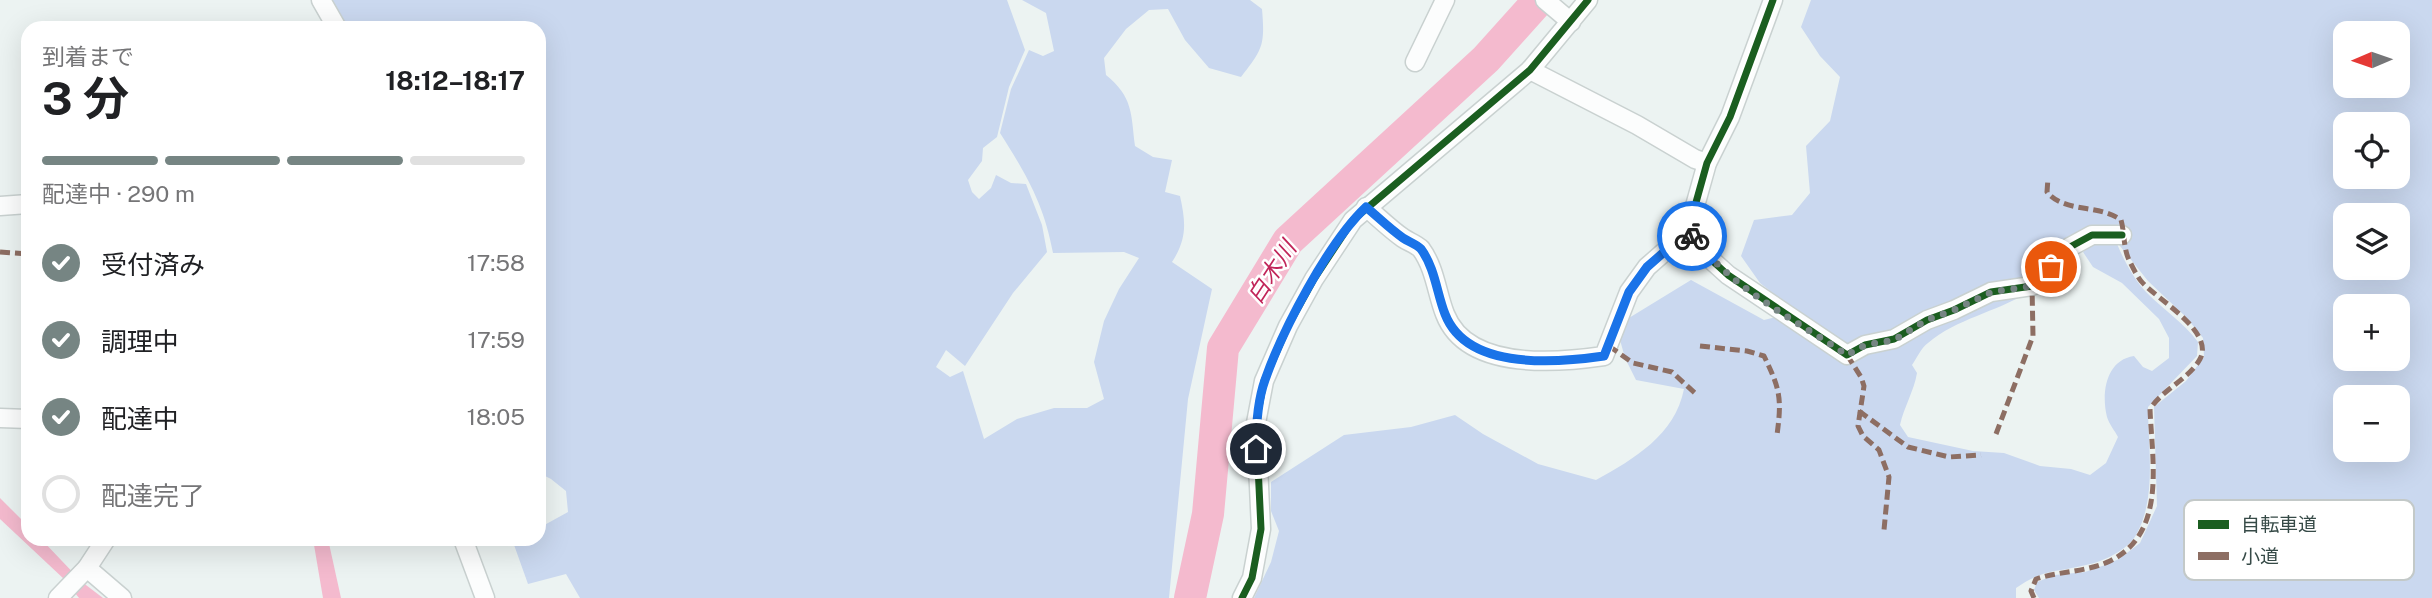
<!DOCTYPE html>
<html lang="ja">
<head>
<meta charset="utf-8">
<style>
	:root { --surface:#fff; --page:#f6f6f6; --text:#202124; --muted:#757577; --line:#e0e0e0; --accent:#768583 }
	body { margin:0; font-family:"Public Sans","Noto Sans JP",sans-serif; background:var(--page); color:var(--text); height:100vh; display:flex; flex-direction:column; font-size:26px; white-space:nowrap }
	* { box-sizing:border-box; margin:0 }
	p { font-size:23px; color:var(--muted) }
	.icon { flex:none; width:38px; height:38px; fill:none; stroke:currentColor; stroke-width:2; stroke-linecap:round; stroke-linejoin:round }
	.map { position:relative; flex:1; overflow:hidden }
	.side { position:absolute; left:21px; top:21px; width:525px; height:525px; display:flex; flex-direction:column; background:var(--surface); border-radius:21px; box-shadow:0 7px 28px #0002 }
	.side>* { flex:none }
	.needle { width:46px; rotate:268deg }
	.buttons { position:absolute; left:2333px; top:21px; display:grid; gap:14px }
	.buttons a { display:grid; place-items:center; width:77px; height:77px; border-radius:14px; background:var(--surface); box-shadow:0 7px 28px #0002; font-size:35px }
	.pin { position:absolute; display:grid; place-items:center; width:60px; height:60px; color:#fff; margin:-30px; border:4px solid #fff; border-radius:50%; box-shadow:0 2px 7px #0007 }
	.courier { position:absolute; display:grid; place-items:center; width:70px; height:70px; margin:-35px; border:5px solid #1a73e8; border-radius:50%; background:#fff; color:#222; box-shadow:0 2px 9px #0007 }
	.summary em { font-style:normal; font-weight:700 }
	.summary div { display:flex; flex-direction:column-reverse }
	.summary { display:flex; align-items:center; justify-content:space-between; height:119px; padding:0 21px }
	h1 { font-size:46px; font-weight:700; line-height:52px }
	.bar { display:grid; grid-template-columns:repeat(4,1fr); gap:10px 7px; align-content:center; height:84px; padding:0 21px }
	.bar i { height:9px; border-radius:5px; background:var(--line) }
	.bar .selected { background:var(--accent) }
	.bar p { grid-column:span 4 }
	ol { padding:0 21px; list-style:none }
	li { display:flex; align-items:center; gap:21px; height:77px }
	li p { margin-inline-start:auto }
	li .icon { padding:7px; border-radius:50%; background:var(--accent); color:#fff; stroke-width:4 }
	li:last-child { color:var(--muted) }
	li i { width:38px; height:38px; border:4px solid var(--line); border-radius:50% }
	.map>svg:first-child { display:block }
</style>
</head>
<body>
<div class="map">
<svg width="2432" height="598" viewBox="0 0 2432 598">
	<rect width="100%" height="100%" fill="#ecf3f2"/>
	<g fill="#cad8ef" fill-rule="evenodd">
		<path d="M330,0H1007L1025,50L1009,87L997,137L983,148L982,161L968,180L972,192L979,199L991,188L996,175L1011,183L1026,184L1042,225L1047,252L1013,293L965,366L946,350L936,367L950,377L963,371L984,439L1017,419L1054,408H1087L1104,399L1094,362L1104,321L1119,289L1139,258L1124,252L1053,253C1044,204 1026,174 1000,133L1011,89L1029,50L1043,56L1054,51L1046,13L1022,0H1250L1262,9C1265,45 1263,49 1241,77L1209,68L1185,40L1168,9L1149,10L1126,29L1104,58L1106,75C1133,97 1131,113 1135,146L1153,157L1172,160L1165,192L1180,196C1186,223 1187,239 1172,262L1212,289L1188,399L1169,598H580L566,574L528,584L513,542L519,539H539V528L568,512L566,491L551,479L539,473V28H344Z"/>
		<path d="M1811,0H2432V598H2039L2034,590L2037,582L2055,575L2085,572L2105,565L2119,559L2140,543L2157,506L2154,407L2186,381L2204,357L2203,338L2186,317L2148,281L2116,241C2122,257 2134,280 2147,293C2164,310 2183,322 2198,342L2197,356L2148,407C2148,448 2157,498 2136,535C2128,550 2102,562 2086,565C2054,573 2046,568 2016,588V598H1254L1271,562L1279,531L1271,511V482L1344,435L1411,427L1455,415L1483,434L1538,464L1596,480C1634,459 1675,435 1684,389L1636,380L1625,358L1617,329L1624,321L1691,280L1764,320L1780,316L1848,360L1976,304L2027,293C1996,312 1956,319 1928,343C1921,348 1917,358 1912,365L1917,373C1914,391 1904,407 1900,425L1908,437L1973,451L2004,453L2040,466L2071,469L2090,475L2106,463L2118,437C2115,431 2109,424 2107,417C2101,393 2106,360 2134,356L2143,367L2152,371L2169,358V338L2159,319L2122,283L2093,267L2083,252L2094,243L2080,235L2061,243L2046,266L2028,285L1848,352L1760,283L1741,256L1754,220L1792,215L1810,193L1806,146L1830,121L1840,77L1820,56L1801,27ZM2345,33H2398V86H2345ZM2345,124H2398V177H2345ZM2345,215H2398V268H2345ZM2345,306H2398V359H2345ZM2345,397H2398V450H2345Z"/>
	</g>
	<g fill="#f4bace">
		<path d="M0,498L28,526V539H41L82,582L103,598H79L64,579L0,519Z"/>
		<path d="M313,539H328L341,598H323Z"/>
	</g>
	<g fill="none" stroke-linecap="round" stroke-linejoin="round">
		<path stroke="#f4bace" stroke-width="32" d="M1190,598L1208,514L1223,348L1288,241L1486,59L1539,0"/>
		<g stroke="#c9d1d0" stroke-width="21">
			<g id="minor">
				<path d="M321,0L337,28"/>
				<path d="M1545,0L1571,22"/>
				<path d="M1415,62L1445,0"/>
				<path d="M1530,70L1637,125L1695,159L1707,163"/>
				<path d="M0,206L28,204"/>
				<path d="M1366,207C1378,217 1390,229 1403,238C1409,242 1416,244 1421,249C1435,268 1437,294 1445,314C1467,371 1556,363 1604,356L1629,292L1647,267L1688,231L1707,163L1730,117L1773,0"/>
				<path d="M1688,231L1707,256L1728,275L1847,355L1865,345L1894,339L1927,320L1954,310L1991,292L2032,286L2070,247L2092,235H2122"/>
				<path d="M0,418L28,419"/>
				<path d="M463,539L485,598"/>
				<path d="M87,568L122,598"/>
				<path d="M58,598L87,568L106,539"/>
				<path d="M1242,598L1252,578L1261,529L1256,423L1264,381L1288,326L1314,279L1353,220L1530,70L1588,0"/>
			</g>
		</g>
		<use href="#minor" stroke="#fcfdfd" stroke-width="18"/>
		<g stroke="#8d6e63" stroke-width="5" stroke-dasharray="10 5" stroke-linecap="butt">
			<path d="M0,252L28,254"/>
			<path d="M1609,346L1633,363L1672,372L1697,395"/>
			<path d="M1700,346L1747,351L1764,356C1780,389 1782,398 1777,435"/>
			<path d="M1847,355L1861,377L1864,386L1858,426L1863,436L1879,450L1889,477L1884,530"/>
			<path d="M1859,411L1908,447L1949,457L1981,455"/>
			<path d="M1996,434L2033,336L2032,286"/>
			<path d="M2034,598L2031,591L2036,579C2060,571 2087,572 2110,561C2167,533 2152,462 2150,409C2163,389 2189,379 2200,359C2215,331 2156,299 2141,281C2137,276 2133,268 2130,262C2123,249 2125,234 2121,220C2099,204 2064,213 2047,192L2048,178"/>
		</g>
		<g stroke="#fff" stroke-width="11">
			<g id="cycleway">
				<path d="M1366,207C1378,217 1390,229 1403,238C1409,242 1416,244 1421,249C1435,268 1437,294 1445,314C1467,371 1556,363 1604,356L1629,292L1647,267L1688,231L1707,163L1730,117L1773,0"/>
				<path d="M1688,231L1707,256L1728,275L1847,355L1865,345L1894,339L1927,320L1954,310L1991,292L2032,286L2070,247L2092,235H2122"/>
				<path d="M1242,598L1252,578L1261,529L1256,423L1264,381L1288,326L1314,279L1353,220L1530,70L1588,0"/>
			</g>
		</g>
		<use href="#cycleway" stroke="#1b5e20" stroke-width="7"/>
	</g>
	<g fill="none" stroke-linecap="round" stroke-linejoin="round">
		<path stroke="#768583" stroke-width="7" stroke-dasharray="0 12.6" d="M1692,236C1731,288 1794,319 1847,355L1865,345L1894,340L1927,320L1954,310L1992,292L2032,286L2051,267"/>
		<path stroke="#1a73e8" stroke-width="9" d="M1256,449C1256,426 1257,402 1265,380C1283,329 1328,243 1366,207C1378,217 1390,229 1403,238C1409,242 1416,244 1421,249C1435,268 1437,294 1445,314C1467,371 1556,363 1604,356L1629,292L1647,267L1688,231L1692,236"/>
	</g>
	<g text-anchor="middle" dominant-baseline="central" stroke-width="5" stroke-linejoin="round" paint-order="stroke">
		<g font-size="23" font-style="italic" fill="#c12459" stroke="#fff">
			<text transform="translate(1271 272) rotate(-57)">白木川</text>
		</g>
	</g>
	<rect x="2184" y="500" width="230" height="80" rx="10" fill="#fff" stroke="#c3c9c8" stroke-width="2"/>
	<rect x="2198" y="520" width="31" height="9" fill="#1b5e20"/>
	<rect x="2198" y="552" width="31" height="8" fill="#8d6e63"/>
	<g font-size="19" fill="#364a47">
		<text x="2241" y="531">自転車道</text>
		<text x="2241" y="563">小道</text>
	</g>
</svg>
<div class="buttons">
<a><svg class="needle" viewBox="-14 -14 28 28"><path d="M0-13l5 13h-10z" fill="#e53935"/><path d="M0 13l5-13h-10z" fill="#757577"/></svg></a>
<a><svg class="icon" aria-label="locate" viewBox="0 0 24 24"><circle cx="12" cy="12" r="6"/><path d="M12 2v4M12 18v4M2 12h4M18 12h4"/></svg></a>
<a><svg class="icon" aria-label="layers" viewBox="0 0 24 24"><path d="M12 4l9 5-9 5-9-5zM3 14l9 5 9-5"/></svg></a>
<a>+</a>
<a>−</a>
</div>
<div class="pin" style="left:2051px;top:267px;background:#ea580c"><svg class="icon" aria-label="bag" viewBox="0 0 24 24"><path d="M5 8h14l-1 12H6zM9 8a3 3 0 0 1 6 0"/></svg></div>
<div class="pin" style="left:1256px;top:449px;background:#1f2937"><svg class="icon" aria-label="home" viewBox="0 0 24 24"><path d="M3 11l9-7 9 7M6 9v11h12V9"/></svg></div>
<div class="courier" style="left:1692px;top:236px"><svg class="icon" aria-label="bike" viewBox="0 0 24 24"><circle cx="6" cy="16" r="4"/><circle cx="18" cy="16" r="4"/><path d="M6 16l4-8h5l3 8M10 8l3 8H6M13 5h3"/></svg></div>
<section class="side">
<div class="summary"><div><h1>3 分</h1><p>到着まで</p></div><em>18:12–18:17</em></div>
<div class="bar"><i class="selected"></i><i class="selected"></i><i class="selected"></i><i></i><p>配達中 · 290 m</p></div>
<ol>
<li><svg class="icon" aria-label="check" viewBox="0 0 24 24"><path d="M5 12l5 5 9-10"/></svg>受付済み<p>17:58</p></li>
<li><svg class="icon" aria-label="check" viewBox="0 0 24 24"><path d="M5 12l5 5 9-10"/></svg>調理中<p>17:59</p></li>
<li><svg class="icon" aria-label="check" viewBox="0 0 24 24"><path d="M5 12l5 5 9-10"/></svg>配達中<p>18:05</p></li>
<li><i></i>配達完了</li>
</ol>
</section>
</div>
</body>
</html>
